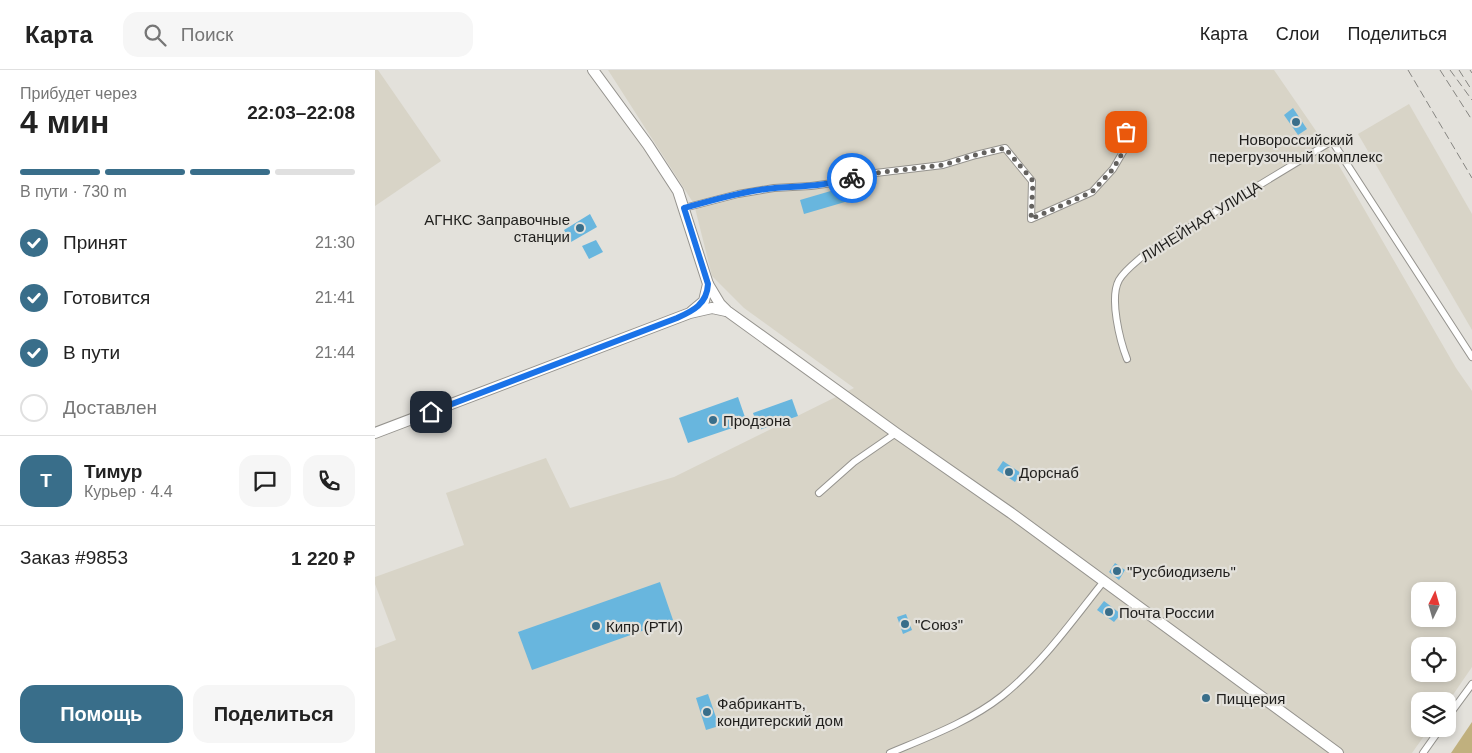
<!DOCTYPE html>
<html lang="ru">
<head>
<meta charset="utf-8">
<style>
	:root { --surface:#fff; --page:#f6f6f6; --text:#222; --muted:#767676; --line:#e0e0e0; --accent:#396e8a }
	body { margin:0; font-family:Arial,sans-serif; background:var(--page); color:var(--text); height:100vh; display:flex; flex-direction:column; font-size:19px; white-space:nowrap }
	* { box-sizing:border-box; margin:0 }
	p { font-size:16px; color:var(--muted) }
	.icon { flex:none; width:28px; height:28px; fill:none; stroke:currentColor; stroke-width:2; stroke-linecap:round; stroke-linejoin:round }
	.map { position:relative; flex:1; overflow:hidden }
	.panel { display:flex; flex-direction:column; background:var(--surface); width:375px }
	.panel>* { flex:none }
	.needle { width:32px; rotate:5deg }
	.buttons { position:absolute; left:1036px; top:512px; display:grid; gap:10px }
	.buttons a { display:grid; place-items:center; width:45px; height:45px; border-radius:10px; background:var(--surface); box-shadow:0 2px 8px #0003; font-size:25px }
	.pin { position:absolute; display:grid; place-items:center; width:42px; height:42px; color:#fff; margin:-21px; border-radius:10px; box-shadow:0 2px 8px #0006 }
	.courier { position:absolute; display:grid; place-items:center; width:50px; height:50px; margin:-25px; border:4px solid #1a73e8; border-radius:50%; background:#fff; color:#222; box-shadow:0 1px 6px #0007 }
	.head em { font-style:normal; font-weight:600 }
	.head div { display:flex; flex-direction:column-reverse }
	.head { display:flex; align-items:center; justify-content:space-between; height:85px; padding:0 20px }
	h1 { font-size:32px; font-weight:600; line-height:38px }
	.bar { display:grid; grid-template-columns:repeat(4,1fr); gap:8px 5px; align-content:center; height:60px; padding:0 20px }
	.bar i { height:6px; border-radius:4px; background:var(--line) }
	.bar .selected { background:var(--accent) }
	.bar p { grid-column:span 4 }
	.line { display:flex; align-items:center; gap:12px; padding:0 20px; border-top:1px solid var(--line) }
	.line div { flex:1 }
	.round { display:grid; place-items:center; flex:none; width:52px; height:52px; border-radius:15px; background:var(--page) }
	ol { padding:0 20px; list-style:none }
	li { display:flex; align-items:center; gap:15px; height:55px }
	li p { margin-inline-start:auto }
	li .icon { padding:5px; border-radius:50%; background:var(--accent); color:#fff; stroke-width:4 }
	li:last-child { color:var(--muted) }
	li i { width:28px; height:28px; border:2px solid var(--line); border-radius:50% }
	.action { display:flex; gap:10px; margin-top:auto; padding:10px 20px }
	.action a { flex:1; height:58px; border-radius:15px; background:var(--accent); color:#fff; font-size:20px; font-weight:600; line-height:58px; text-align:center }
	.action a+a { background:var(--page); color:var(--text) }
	header { display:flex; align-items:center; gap:30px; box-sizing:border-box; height:70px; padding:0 25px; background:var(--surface); border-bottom:1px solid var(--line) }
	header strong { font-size:24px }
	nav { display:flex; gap:28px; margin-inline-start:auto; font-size:18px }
	.search { width:350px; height:45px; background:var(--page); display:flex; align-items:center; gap:12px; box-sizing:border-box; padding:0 18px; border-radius:15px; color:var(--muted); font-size:19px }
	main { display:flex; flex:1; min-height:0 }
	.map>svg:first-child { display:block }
</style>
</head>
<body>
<header>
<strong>Карта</strong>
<div class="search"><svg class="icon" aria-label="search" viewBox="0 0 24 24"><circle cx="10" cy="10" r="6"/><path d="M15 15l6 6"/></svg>Поиск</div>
<nav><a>Карта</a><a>Слои</a><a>Поделиться</a></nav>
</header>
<main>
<section class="panel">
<div class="head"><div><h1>4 мин</h1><p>Прибудет через</p></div><em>22:03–22:08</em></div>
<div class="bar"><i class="selected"></i><i class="selected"></i><i class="selected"></i><i></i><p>В пути · 730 m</p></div>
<ol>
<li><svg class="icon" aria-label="check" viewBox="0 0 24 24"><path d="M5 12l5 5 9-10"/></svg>Принят<p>21:30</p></li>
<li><svg class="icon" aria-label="check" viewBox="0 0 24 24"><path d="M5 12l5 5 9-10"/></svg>Готовится<p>21:41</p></li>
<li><svg class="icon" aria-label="check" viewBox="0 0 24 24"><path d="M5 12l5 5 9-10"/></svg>В пути<p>21:44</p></li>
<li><i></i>Доставлен</li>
</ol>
<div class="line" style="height:90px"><b class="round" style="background:var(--accent);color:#fff">Т</b><div><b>Тимур</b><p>Курьер · 4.4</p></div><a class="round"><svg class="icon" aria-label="chat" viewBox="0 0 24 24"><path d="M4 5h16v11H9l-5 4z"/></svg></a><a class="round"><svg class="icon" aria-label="phone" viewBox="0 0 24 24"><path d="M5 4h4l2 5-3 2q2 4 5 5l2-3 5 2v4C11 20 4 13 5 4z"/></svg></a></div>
<div class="line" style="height:65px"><div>Заказ #9853</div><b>1 220 ₽</b></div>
<div class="action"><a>Помощь</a><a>Поделиться</a></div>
</section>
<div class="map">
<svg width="1097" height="683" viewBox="0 0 1097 683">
	<rect width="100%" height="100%" fill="#e3e1db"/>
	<g fill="#d8d4c7" fill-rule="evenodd">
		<path d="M0,0H3L66,91L0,136Z"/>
		<path d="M233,0H899L959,87L1081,298L1097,321V597L1073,632L1045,631V659H1054L1037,683H0V578L21,570L0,514V507L89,475L71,423L171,388L195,438L299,407L479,318L369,238L337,206L319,134ZM1045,521H1072V549H1045ZM1045,576H1072V604H1045Z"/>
		<path d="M1034,34L1097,144V260L983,64Z"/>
	</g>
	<path fill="#c0b07e" d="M1097,652V683H1076Z"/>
	<g fill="#68b6de">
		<path d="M918,38L932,59L923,65L909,45Z"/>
		<path d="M483,113L487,127L429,144L425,130Z"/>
		<path d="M215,144L222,157L196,172L189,160Z"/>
		<path d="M221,170L228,182L214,189L207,176Z"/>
		<path d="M363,327L372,353L313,373L304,348Z"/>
		<path d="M417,329L423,346L384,360L378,343Z"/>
		<path d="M628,391L646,403L640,412L622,400Z"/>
		<path d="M740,493L750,500L744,510L734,502Z"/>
		<path d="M285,512L298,550L157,600L143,562Z"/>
		<path d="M729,531L746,544L739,552L722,540Z"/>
		<path d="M531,544L537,560L528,564L522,547Z"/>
		<path d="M333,624L344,656L331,660L321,628Z"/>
	</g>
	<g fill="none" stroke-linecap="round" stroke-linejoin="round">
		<g stroke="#95938e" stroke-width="8">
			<g id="minor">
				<path d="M309,138L363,124L399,118L436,116L465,112L492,104L568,95L601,85L630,78L657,111L656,149L717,122L738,99L752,75L751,62L744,65"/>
				<path d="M752,289C745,271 734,228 744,210C750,200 760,193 769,185L957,71L1097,287"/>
				<path d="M444,423L479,392L521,363"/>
				<path d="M1072,648L1097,614"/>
				<path d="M515,683C553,667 594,652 627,626C667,594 697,551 729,511"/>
				<path d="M1048,683L1065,659"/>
			</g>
		</g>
		<g stroke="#95938e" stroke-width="12">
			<g id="primary">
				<path d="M218,0L273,75L303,121L333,214L329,231L317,241"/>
				<path d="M333,214L345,234L352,241L521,363L636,443L963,683"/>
				<path d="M0,363L315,243L337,238L351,241"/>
			</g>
		</g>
		<use href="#minor" stroke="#fff" stroke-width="6"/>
		<use href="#primary" stroke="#fff" stroke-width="10"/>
		<g stroke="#868581" stroke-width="1" stroke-dasharray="8 4" stroke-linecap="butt">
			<path d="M1033,0L1097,108"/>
			<path d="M1065,0L1097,50"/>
			<path d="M1075,0L1097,30"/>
			<path d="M1084,0L1096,19"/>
			<path d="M1095,0L1097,3"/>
		</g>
	</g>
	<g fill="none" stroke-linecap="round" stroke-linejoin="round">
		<path stroke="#64625f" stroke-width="5" stroke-dasharray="0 9" d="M477,108L492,104L568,95L600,85L630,78L658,111L656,149L717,122L738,99L752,75L751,62"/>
		<path stroke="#1a73e8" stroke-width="6" d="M56,342L302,248C318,241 332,234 333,214L309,138C339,130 369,121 400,118C426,116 451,116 477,108"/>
	</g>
	<g fill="#396e8a" stroke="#e3e1db" stroke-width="2">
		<circle cx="921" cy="52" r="5"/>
		<circle cx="205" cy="158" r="5"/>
		<circle cx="338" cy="350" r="5"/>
		<circle cx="634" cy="402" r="5"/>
		<circle cx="742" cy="501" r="5"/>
		<circle cx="734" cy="542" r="5"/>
		<circle cx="530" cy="554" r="5"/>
		<circle cx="221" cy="556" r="5"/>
		<circle cx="831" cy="628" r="5"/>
		<circle cx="332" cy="642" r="5"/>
	</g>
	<g text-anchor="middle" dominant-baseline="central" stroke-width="4.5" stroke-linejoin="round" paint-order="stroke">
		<g font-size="15" fill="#1f1e1c" stroke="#e3e1db" text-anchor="start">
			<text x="921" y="69" text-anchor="middle">Новороссийский<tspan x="921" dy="17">перегрузочный комплекс</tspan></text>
			<text x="195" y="149" text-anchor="end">АГНКС Заправочные<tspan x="195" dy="17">станции</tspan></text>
			<text x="348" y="350">Продзона</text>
			<text x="644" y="402">Дорснаб</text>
			<text x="752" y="501">"Русбиодизель"</text>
			<text x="744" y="542">Почта России</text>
			<text x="540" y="554">"Союз"</text>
			<text x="231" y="556">Кипр (РТИ)</text>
			<text x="841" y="628">Пиццерия</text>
			<text x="342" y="633">Фабрикантъ,<tspan x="342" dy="17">кондитерский дом</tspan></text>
		</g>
		<g font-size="15" fill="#1f1e1c" stroke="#e3e1db">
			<text transform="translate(826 151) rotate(-32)">ЛИНЕЙНАЯ УЛИЦА</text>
		</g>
	</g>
</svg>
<div class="buttons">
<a><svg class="needle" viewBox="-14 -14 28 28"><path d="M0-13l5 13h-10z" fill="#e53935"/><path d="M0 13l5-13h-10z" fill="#767676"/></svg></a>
<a><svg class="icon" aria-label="locate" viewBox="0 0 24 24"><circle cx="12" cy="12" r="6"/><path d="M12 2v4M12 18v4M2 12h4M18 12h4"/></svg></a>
<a><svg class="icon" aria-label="layers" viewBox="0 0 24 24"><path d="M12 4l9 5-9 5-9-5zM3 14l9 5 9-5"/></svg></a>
</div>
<div class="pin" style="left:751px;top:62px;background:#ea580c"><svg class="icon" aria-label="bag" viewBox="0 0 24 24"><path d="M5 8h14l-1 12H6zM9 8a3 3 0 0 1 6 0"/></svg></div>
<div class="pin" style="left:56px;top:342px;background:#1f2937"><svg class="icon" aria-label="home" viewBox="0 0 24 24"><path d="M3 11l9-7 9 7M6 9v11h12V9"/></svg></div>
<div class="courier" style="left:477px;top:108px"><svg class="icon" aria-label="bike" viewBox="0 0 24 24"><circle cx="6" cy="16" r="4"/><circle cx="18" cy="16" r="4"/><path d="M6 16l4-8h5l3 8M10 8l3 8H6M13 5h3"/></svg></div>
</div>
</main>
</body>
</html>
